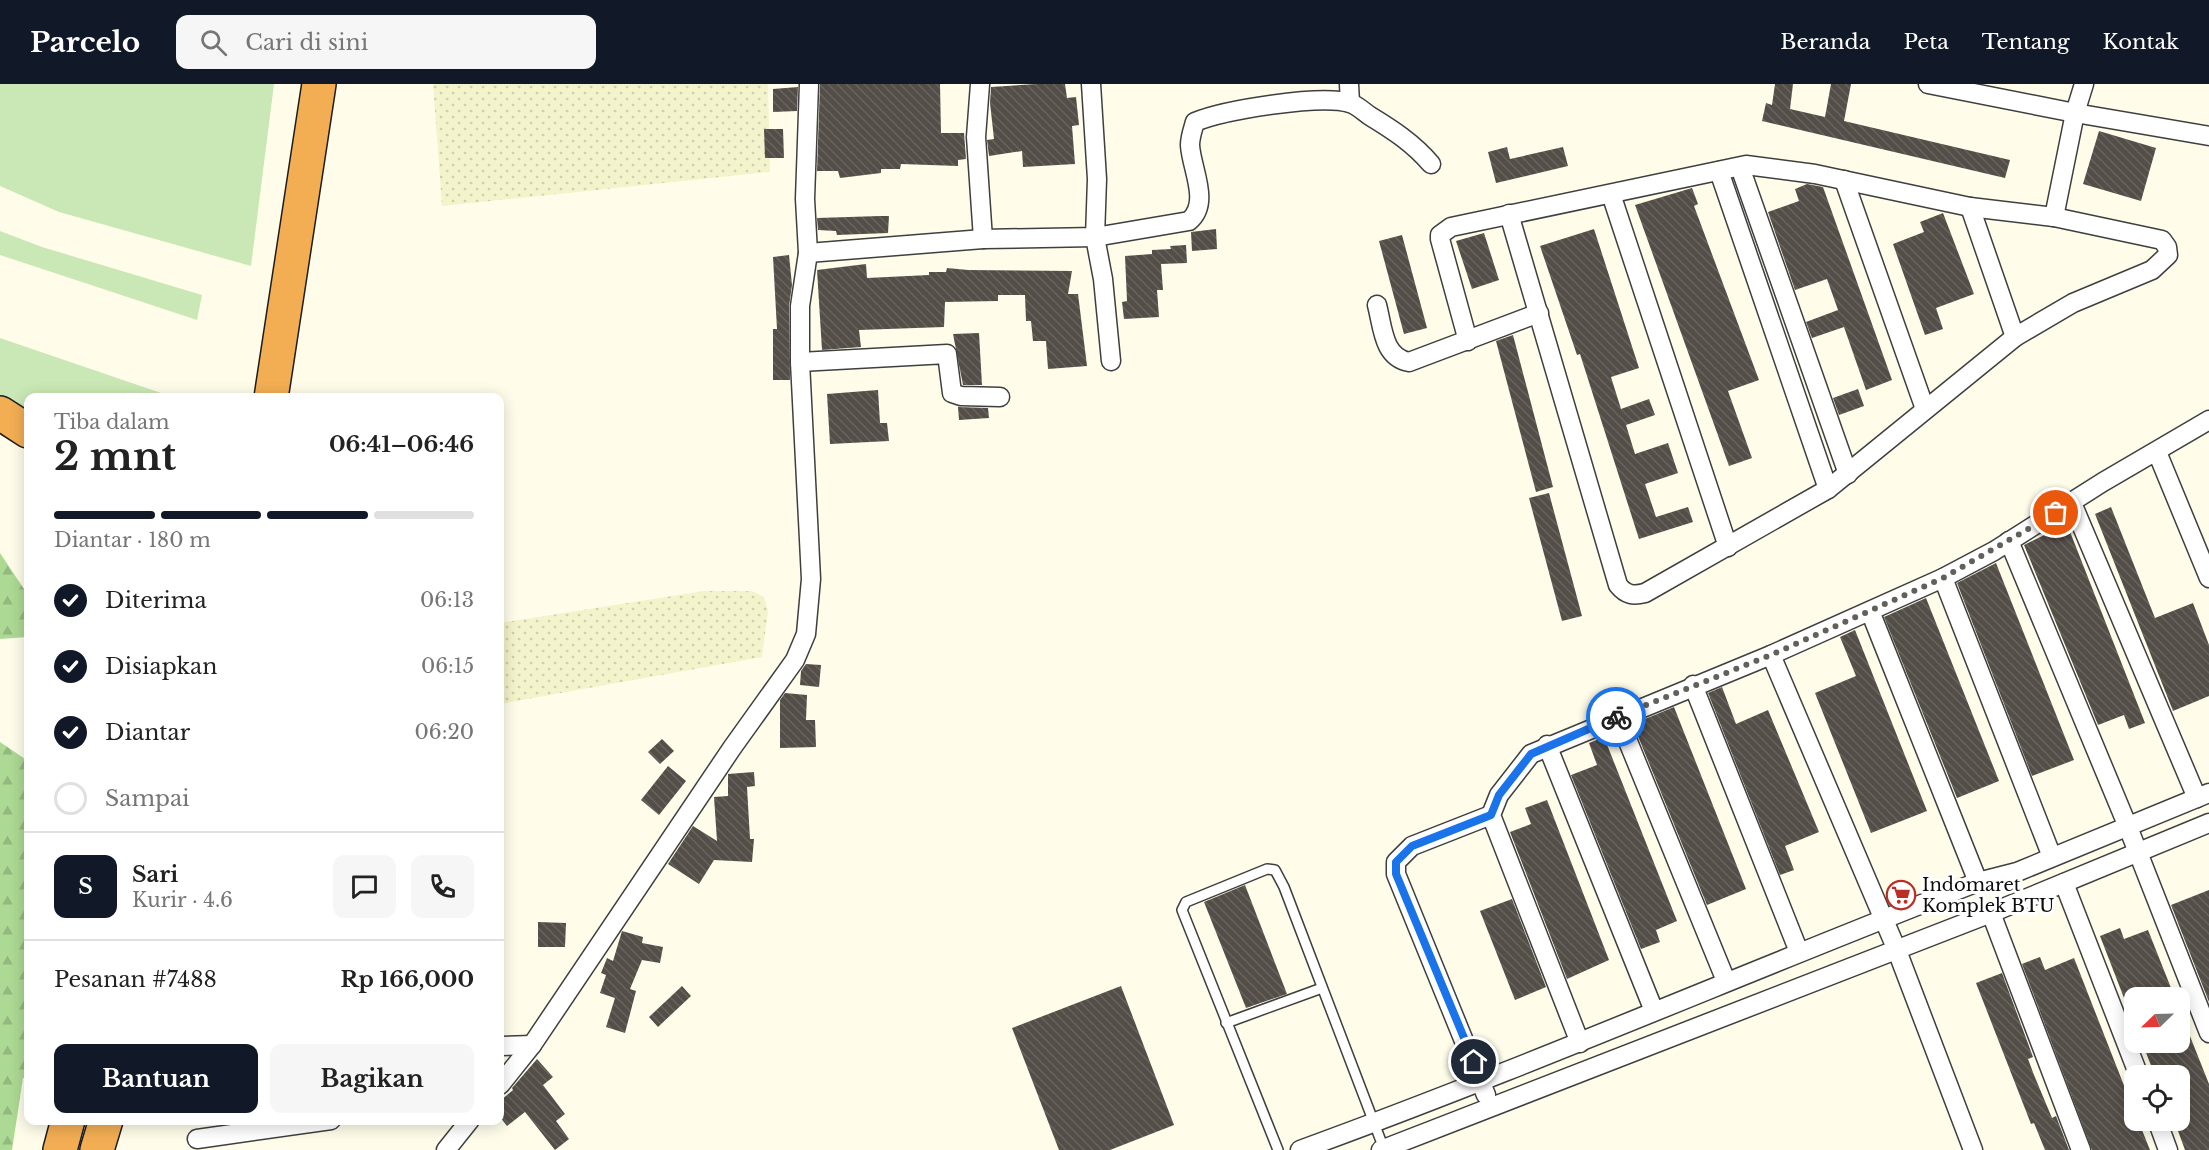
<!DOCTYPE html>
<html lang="id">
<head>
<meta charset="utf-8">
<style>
	:root { --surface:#fff; --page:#f6f6f6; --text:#222; --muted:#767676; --line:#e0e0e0; --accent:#111827 }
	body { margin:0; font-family:"Libre Baskerville",serif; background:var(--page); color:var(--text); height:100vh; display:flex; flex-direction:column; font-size:22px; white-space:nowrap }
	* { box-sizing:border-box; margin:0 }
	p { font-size:20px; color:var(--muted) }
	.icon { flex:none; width:33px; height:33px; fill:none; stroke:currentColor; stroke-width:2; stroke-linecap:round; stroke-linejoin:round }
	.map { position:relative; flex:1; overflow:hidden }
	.side { position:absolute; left:24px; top:309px; width:480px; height:732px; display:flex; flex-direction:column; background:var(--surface); border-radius:12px; box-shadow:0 3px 15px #0003 }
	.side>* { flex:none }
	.needle { width:39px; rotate:247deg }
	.fabs { position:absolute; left:2124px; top:903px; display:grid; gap:12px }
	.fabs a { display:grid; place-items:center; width:66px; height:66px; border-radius:12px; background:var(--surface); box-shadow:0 3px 15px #0003; font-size:30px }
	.pin { position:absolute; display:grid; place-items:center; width:51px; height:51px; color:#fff; margin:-26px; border:3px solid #fff; border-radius:50%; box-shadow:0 2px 6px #0007 }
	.courier { position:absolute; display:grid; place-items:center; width:60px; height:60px; margin:-30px; border:4px solid #1a73e8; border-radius:50%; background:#fff; color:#222; box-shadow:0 2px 8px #0007 }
	.headline em { font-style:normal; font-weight:700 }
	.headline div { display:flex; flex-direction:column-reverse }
	.headline { display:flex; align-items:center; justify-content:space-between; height:102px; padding:0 30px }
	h1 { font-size:39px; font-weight:700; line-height:45px }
	.bar { display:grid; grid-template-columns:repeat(4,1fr); gap:9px 6px; align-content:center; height:72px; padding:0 30px }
	.bar i { height:8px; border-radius:4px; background:var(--line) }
	.bar .current { background:var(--accent) }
	.bar p { grid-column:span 4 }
	.line { display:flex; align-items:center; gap:15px; padding:0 30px; border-top:2px solid var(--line) }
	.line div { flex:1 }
	.round { display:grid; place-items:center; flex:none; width:63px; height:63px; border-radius:12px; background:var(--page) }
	ol { padding:0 30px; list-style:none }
	li { display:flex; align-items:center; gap:18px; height:66px }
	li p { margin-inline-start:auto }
	li .icon { padding:6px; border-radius:50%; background:var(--accent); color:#fff; stroke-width:4 }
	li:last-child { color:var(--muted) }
	li i { width:33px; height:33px; border:3px solid var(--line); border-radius:50% }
	.cta { display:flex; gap:12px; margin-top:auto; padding:12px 30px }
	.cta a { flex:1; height:69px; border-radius:12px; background:var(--accent); color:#fff; font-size:24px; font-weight:700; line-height:69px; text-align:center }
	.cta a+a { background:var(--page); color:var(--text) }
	header { display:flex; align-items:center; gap:36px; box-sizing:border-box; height:84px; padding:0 30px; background:var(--accent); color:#fff }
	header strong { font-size:28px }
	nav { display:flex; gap:33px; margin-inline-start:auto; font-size:21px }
	.search { width:420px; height:54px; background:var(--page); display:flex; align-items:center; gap:15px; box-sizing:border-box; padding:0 21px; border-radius:12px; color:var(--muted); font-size:22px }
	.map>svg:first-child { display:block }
</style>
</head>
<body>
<header>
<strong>Parcelo</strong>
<div class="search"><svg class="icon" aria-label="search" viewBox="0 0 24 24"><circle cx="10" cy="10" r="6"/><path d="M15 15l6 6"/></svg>Cari di sini</div>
<nav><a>Beranda</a><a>Peta</a><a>Tentang</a><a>Kontak</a></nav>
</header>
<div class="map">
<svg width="2209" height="1066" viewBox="0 0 2209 1066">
	<defs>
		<pattern id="farmland-dots" width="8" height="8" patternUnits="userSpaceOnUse" patternTransform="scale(1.5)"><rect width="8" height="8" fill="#f3f4cb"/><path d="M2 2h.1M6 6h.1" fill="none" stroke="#cfd0ad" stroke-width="1.8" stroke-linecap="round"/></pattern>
		<pattern id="forest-firs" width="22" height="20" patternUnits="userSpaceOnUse" patternTransform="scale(1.5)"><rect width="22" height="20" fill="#acd994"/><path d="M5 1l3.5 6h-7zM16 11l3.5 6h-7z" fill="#93b97e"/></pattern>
		<pattern id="building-back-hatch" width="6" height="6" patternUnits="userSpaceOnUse" patternTransform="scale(1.5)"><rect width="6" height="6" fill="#544e48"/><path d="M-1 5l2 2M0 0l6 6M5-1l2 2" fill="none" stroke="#68635e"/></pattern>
	</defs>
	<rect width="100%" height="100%" fill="#fffdea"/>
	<g fill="url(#farmland-dots)">
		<path d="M433,0H768L770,88L442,122Z"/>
		<path d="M704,507H752L764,513L768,527L762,573L500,620V539Z"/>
	</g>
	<g fill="#cae8b5">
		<path d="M0,0H274L251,182L59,128L0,102Z"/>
		<path d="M0,147L42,163L202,211L197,236L0,171Z"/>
		<path d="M0,254L167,311V313L28,314V330L0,313Z"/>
	</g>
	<g fill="url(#forest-firs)">
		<path d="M0,469L28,511V553L0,555Z"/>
		<path d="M0,658L28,677V995L23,994L12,1066H0Z"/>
	</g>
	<g fill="url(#building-back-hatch)">
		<path d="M820,0H940L941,49H964L966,75L958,76V82L901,80L900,85H881V89L840,94L838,87H817Z"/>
		<path d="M1037,0H1065L1067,14L1076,13L1079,41L1072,42L1075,80L1023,83L1022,67L989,72L987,56L994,55L990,19L991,3Z"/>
		<path d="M1775,0H1793L1790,25L1825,33L1831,0H1851L1844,37L2010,76L2005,94L1762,37L1766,19L1772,21Z"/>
		<path d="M798,3L797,27L773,28V5Z"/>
		<path d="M764,45H783L784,74H765Z"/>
		<path d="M2099,47L2156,64L2141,117L2083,100Z"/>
		<path d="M1507,63L1510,75L1563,63L1568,82L1496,99L1488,68Z"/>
		<path d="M1807,100L1823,103L1892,296L1866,306L1844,243L1812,254L1806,238L1838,226L1827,195L1795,206L1768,128L1799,117L1795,105Z"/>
		<path d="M1692,104L1698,120L1694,122L1759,296L1728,307L1752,374L1729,382L1635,121Z"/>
		<path d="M1943,129L1974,210L1936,224L1943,245L1925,251L1893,160L1924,148L1920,138Z"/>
		<path d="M880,132H889L888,149L837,151L836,147L818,146L817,134Z"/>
		<path d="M1216,145L1217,165L1192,167L1191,148Z"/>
		<path d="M1594,145L1639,284L1611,293L1621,325L1649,315L1655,331L1626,341L1635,370L1668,359L1678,389L1645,400L1656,433L1688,423L1693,438L1639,455L1580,270L1577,271L1540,162Z"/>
		<path d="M1484,149L1499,196L1472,205L1456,157Z"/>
		<path d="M1402,151L1427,244L1404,250L1379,157Z"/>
		<path d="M1186,161L1187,179L1161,180L1163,206H1157L1159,233L1124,235L1122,218L1127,217L1125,172L1152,170V166L1171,165L1170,162Z"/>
		<path d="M789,171L792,201L789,222L790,296H773V245H777L773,173Z"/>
		<path d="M866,180L867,194L929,191V188H946L947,184L968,186L1072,187L1068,210H1078L1087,282L1048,285L1046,257H1033L1031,237H1026L1025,211H998V217L945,218L944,243L859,246L861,263L822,266L817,186Z"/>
		<path d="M979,249L982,301H963L953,250Z"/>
		<path d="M1513,251L1553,403L1536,408L1496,257Z"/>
		<path d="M1858,305L1864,322L1839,331L1833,314Z"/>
		<path d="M878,306L880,339H887L889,357L830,360L827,310Z"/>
		<path d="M958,323L988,324L989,334L959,336Z"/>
		<path d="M1549,409L1582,532L1562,537L1529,414Z"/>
		<path d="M2111,423L2155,534L2193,519L2209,561V612L2173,627L2095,430Z"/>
		<path d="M2067,440L2145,639L2129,645L2124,631L2098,641L2024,461Z"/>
		<path d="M1996,479L2074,676L2032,692L1957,499Z"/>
		<path d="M1926,514L1999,697L1957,714L1884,533Z"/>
		<path d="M1855,546L1927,727L1871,749L1815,609L1856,592L1840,553Z"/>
		<path d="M806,580L821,581L819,603L800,601L801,587Z"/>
		<path d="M1722,603L1736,640L1768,626L1819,748L1785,762L1794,786L1780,791L1708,609Z"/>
		<path d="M785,609L807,611L806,636H815L816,663L780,664V616Z"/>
		<path d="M1674,623L1746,805L1707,821L1633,640Z"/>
		<path d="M1604,653L1677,837L1656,846L1660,858L1641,865L1571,691L1597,681L1589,659Z"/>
		<path d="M662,655L674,667L660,680L648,668Z"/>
		<path d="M668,682L686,697L659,731L641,716Z"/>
		<path d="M754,688L755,702L747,703L750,755H754L752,778L714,776L699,800L668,780L693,742L717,757L714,713L728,712V690Z"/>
		<path d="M1547,716L1609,876L1567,895L1510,748L1531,740L1525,724Z"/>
		<path d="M1245,801L1287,910L1246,924L1204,818Z"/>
		<path d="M2209,806V918L2171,821Z"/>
		<path d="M1512,815L1546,903L1515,916L1480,827Z"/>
		<path d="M538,838L566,839L565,863H538Z"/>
		<path d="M2120,844L2124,855L2148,846L2175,914H2124L2100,852Z"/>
		<path d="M622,847L643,853L642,859L663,863L660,879L642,876L630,905L636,907L625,949L606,943L615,914L600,909L606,891L601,889L607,874L613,877Z"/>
		<path d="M2040,873L2045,886L2074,874L2134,1027V1036H2138L2150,1066H2092L2022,880Z"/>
		<path d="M2002,889L2033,973L2028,975L2034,991L2052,1034L2056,1032L2069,1066H2045L2034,1039L2031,1040L1976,899Z"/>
		<path d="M682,902L691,912L658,943L649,933Z"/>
		<path d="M1121,902L1174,1041L1110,1066H1059L1012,944Z"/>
		<path d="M2180,927L2209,1000V1066H2185L2174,1036H2180V992H2155L2142,958H2180Z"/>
		<path d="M537,975L553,993L543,1001L565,1030L556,1037L569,1055L555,1066L525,1028L507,1042L500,1033V1017L513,1006L512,1004Z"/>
	</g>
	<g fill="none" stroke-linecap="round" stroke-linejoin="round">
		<g stroke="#3f3f3f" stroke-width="12">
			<g id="service">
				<path d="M1226,939L1322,904"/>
				<path d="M1278,1066L1182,826L1186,818L1267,785L1275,786L1284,803L1384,1065"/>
			</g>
		</g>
		<g stroke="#3f3f3f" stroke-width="21">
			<g id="minor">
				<path d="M980,0L976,53L983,155"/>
				<path d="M1349,0L1350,19"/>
				<path d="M1928,0L2075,29L2209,52"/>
				<path d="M1740,83L1848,390"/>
				<path d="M1719,87L1828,405"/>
				<path d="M1844,96L1925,325"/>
				<path d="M1611,110L1728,463"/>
				<path d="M1970,123L2015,253"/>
				<path d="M1509,130L1618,501C1626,511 1633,512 1645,509L1828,405L2015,253L2073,219L2152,186L2168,171L2167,163L2162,156L2054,133"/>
				<path d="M808,169L983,155L1095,153L1097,95L1091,0"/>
				<path d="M1377,221C1383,244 1383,273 1409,278L1539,229"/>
				<path d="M1468,257L1440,155V151L1451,143L1746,81L1815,90L1970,123L2054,133L2075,29L2084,0"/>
				<path d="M1111,277L1103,195L1095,153L1189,137C1211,119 1191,84 1190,61C1190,53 1193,45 1195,38C1224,26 1321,10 1350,19C1357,21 1364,28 1370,32C1393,46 1413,59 1431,80"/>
				<path d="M800,278L947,270L952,309L961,312L1000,313"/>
				<path d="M2157,368L2209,494"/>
				<path d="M2072,419L2197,714"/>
				<path d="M2009,457L2128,743L2209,949"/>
				<path d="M1943,494L2052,773"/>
				<path d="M1870,527L1978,798"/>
				<path d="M1771,571L1896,864L1973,1066"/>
				<path d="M1693,601L1799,868"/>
				<path d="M1618,633L1726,897"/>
				<path d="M1547,661L1654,927"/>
				<path d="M2064,799L2139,992"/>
				<path d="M1991,829L2081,1066"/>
				<path d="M1580,959L1491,731L1499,711L1531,670L1771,571L1943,494L1994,467L2103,398L2209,336"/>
				<path d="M500,962L532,961"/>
				<path d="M500,1001L532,961L732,664L795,576L806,550L811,495L800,278V222L808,169L805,115L809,0"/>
				<path d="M1486,1011L1396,790V778L1412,762L1491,731"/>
				<path d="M2157,1036L2168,1066"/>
				<path d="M197,1055L331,1036"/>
				<path d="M446,1066L470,1036"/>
				<path d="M1300,1066C1528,983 1751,886 1978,798L2017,788L2209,709"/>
				<path d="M1381,1066L1991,829L2209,739"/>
			</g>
		</g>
		<g stroke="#1d1d1d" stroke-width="36">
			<g id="motorway">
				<path d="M271,314L319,0"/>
				<path d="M0,329L28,347"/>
				<path d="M60,1066L68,1036"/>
				<path d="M97,1066L106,1036"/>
			</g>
		</g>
		<use href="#service" stroke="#fff" stroke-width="9"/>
		<use href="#minor" stroke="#fff" stroke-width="18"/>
		<use href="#motorway" stroke="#f3ae54" stroke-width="33"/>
	</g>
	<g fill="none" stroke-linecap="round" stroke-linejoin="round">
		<path stroke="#61605a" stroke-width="6" stroke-dasharray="0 10.8" d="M1616,633L1771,571L1943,494L2056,429"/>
		<path stroke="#1a73e8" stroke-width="8" d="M1474,978L1396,790V778L1412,762L1491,731L1499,711L1531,670L1616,633"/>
	</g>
	<defs>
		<g id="supermarket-ring" transform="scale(1.5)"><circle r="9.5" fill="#fff" stroke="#ba2e25" stroke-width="1.5"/><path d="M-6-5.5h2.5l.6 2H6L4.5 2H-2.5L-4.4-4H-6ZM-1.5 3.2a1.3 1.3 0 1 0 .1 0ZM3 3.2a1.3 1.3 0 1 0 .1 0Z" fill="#ba2e25"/></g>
	</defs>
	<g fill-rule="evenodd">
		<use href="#supermarket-ring" x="1901" y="811"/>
	</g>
	<g text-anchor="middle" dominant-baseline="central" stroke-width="6" stroke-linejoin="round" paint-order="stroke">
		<g font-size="18" fill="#0c0c0c" stroke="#fff" text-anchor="start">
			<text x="1922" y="801">Indomaret<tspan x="1922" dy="21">Komplek BTU</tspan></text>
		</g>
	</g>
</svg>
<div class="fabs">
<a><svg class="needle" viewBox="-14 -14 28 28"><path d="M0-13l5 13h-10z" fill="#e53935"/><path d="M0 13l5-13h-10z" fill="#767676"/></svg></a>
<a><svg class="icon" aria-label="locate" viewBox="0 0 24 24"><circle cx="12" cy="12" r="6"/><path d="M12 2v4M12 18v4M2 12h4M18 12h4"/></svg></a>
</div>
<div class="pin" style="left:2056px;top:429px;background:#ea580c"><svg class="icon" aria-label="bag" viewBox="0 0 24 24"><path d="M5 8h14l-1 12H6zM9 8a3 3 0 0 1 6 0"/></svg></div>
<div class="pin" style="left:1474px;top:978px;background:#1f2937"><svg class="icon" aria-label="home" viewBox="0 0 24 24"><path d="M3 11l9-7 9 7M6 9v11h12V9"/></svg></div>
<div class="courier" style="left:1616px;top:633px"><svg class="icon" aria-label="bike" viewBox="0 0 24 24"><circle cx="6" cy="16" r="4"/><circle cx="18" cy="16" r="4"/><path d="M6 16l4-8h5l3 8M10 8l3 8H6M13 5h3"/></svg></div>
<section class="side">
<div class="headline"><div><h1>2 mnt</h1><p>Tiba dalam</p></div><em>06:41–06:46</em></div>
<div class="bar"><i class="current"></i><i class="current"></i><i class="current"></i><i></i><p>Diantar · 180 m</p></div>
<ol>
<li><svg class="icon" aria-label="check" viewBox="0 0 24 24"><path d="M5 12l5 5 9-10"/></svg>Diterima<p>06:13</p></li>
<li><svg class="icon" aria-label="check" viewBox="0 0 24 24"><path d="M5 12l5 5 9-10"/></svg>Disiapkan<p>06:15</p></li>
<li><svg class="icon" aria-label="check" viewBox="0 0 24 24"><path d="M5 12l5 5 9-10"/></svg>Diantar<p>06:20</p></li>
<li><i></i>Sampai</li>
</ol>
<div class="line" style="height:108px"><b class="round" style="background:var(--accent);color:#fff">S</b><div><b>Sari</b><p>Kurir · 4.6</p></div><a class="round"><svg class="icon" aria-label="chat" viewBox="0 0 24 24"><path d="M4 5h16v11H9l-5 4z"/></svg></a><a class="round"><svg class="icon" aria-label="phone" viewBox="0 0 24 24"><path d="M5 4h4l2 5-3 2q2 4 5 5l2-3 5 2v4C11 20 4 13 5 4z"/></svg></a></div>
<div class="line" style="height:78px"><div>Pesanan #7488</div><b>Rp 166,000</b></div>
<div class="cta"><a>Bantuan</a><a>Bagikan</a></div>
</section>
</div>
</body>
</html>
